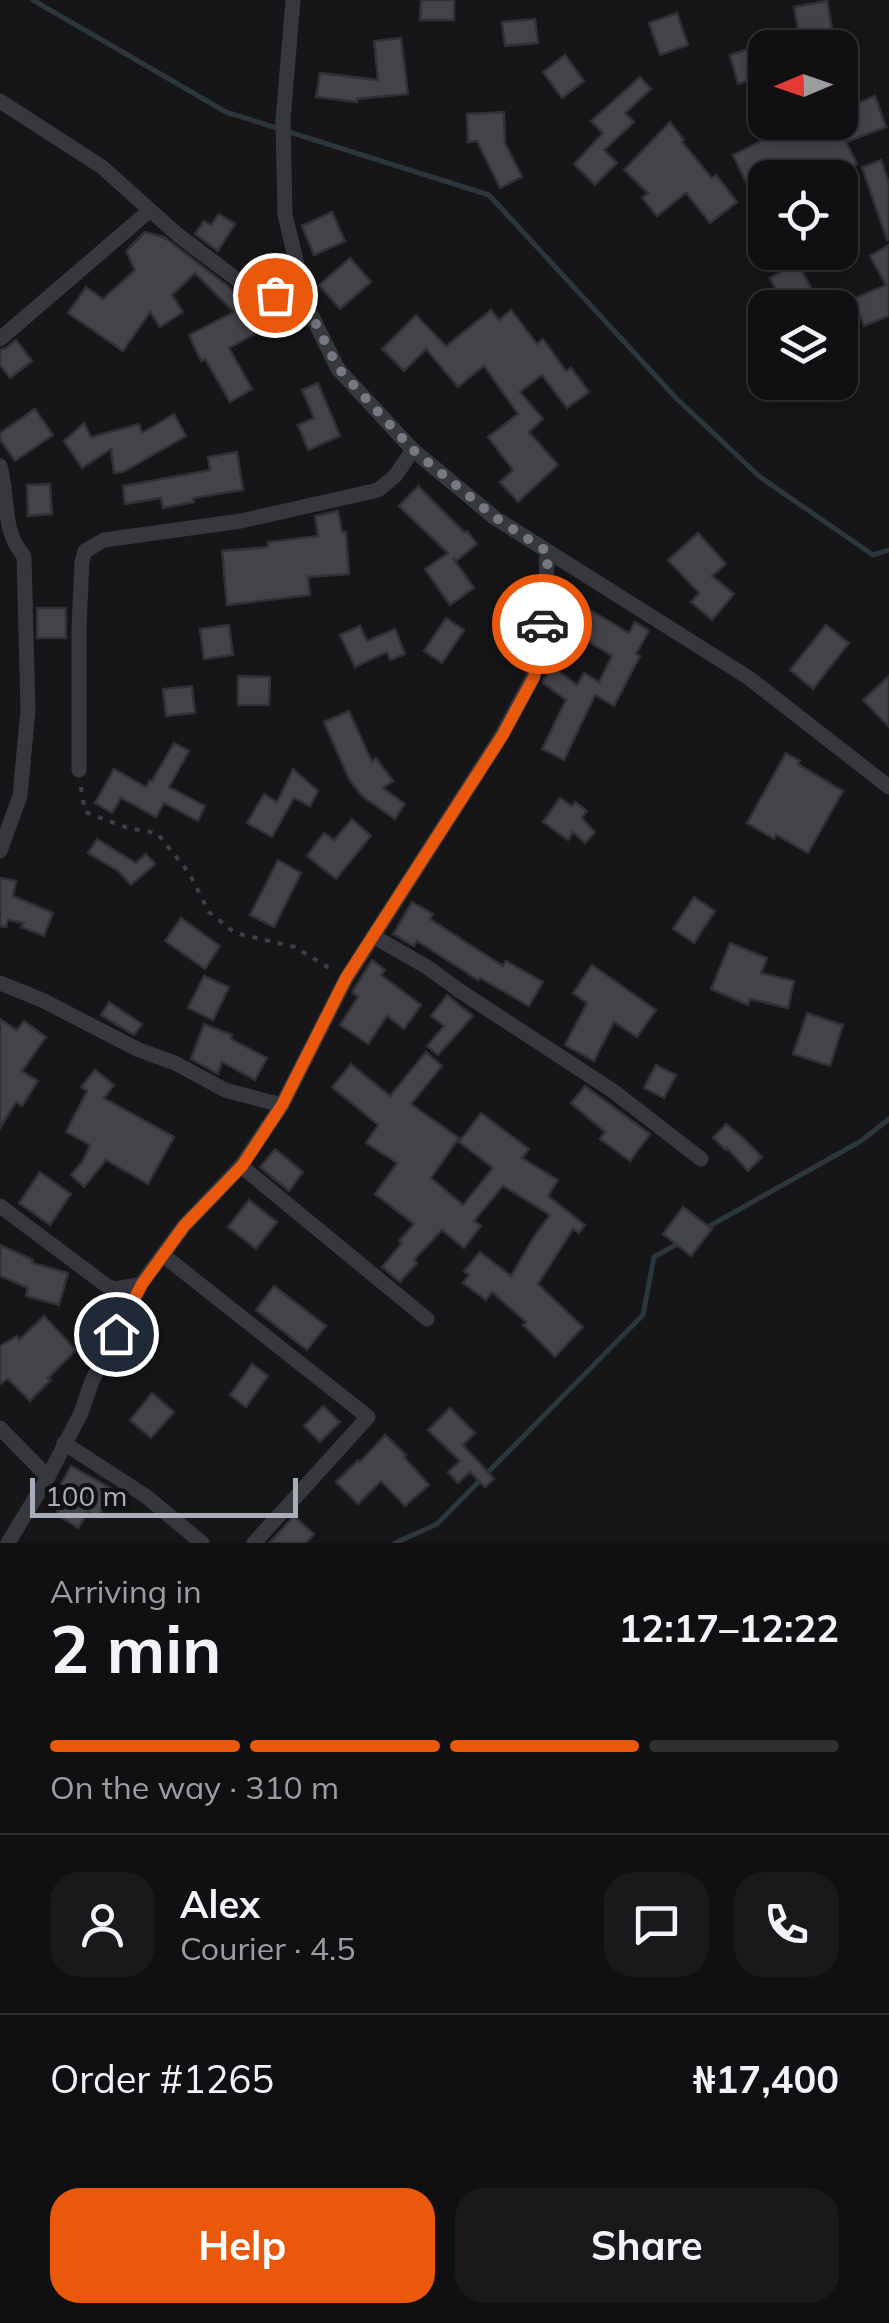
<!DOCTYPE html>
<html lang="en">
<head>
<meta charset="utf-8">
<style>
	:root { --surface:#101013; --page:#19191c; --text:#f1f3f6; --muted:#9c9da0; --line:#303033; --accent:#ea580c }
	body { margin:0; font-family:Mulish,sans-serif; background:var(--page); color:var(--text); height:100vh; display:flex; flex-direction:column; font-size:38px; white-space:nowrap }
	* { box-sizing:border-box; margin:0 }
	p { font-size:32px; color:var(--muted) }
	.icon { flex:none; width:55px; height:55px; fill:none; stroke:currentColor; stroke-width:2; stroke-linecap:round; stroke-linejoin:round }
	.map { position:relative; height:1543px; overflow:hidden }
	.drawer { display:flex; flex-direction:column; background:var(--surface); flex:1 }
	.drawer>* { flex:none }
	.needle { width:65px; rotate:268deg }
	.controls { position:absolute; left:748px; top:30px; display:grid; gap:20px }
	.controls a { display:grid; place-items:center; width:110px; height:110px; border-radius:20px; background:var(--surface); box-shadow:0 5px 15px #0003,0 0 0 2px var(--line); font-size:50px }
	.scale { position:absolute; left:30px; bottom:25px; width:268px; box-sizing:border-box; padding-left:10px; border:5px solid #a8aeb9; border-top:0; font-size:28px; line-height:35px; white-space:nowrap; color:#a8aeb9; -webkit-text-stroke:8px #111114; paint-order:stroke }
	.pin { position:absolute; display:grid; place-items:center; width:85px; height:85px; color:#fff; margin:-42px; border:5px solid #fff; border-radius:50%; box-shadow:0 2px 10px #0007 }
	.courier { position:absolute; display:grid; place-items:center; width:100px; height:100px; margin:-50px; border:8px solid #ea580c; border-radius:50%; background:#fff; color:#222; box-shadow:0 2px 12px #0007 }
	.headline em { font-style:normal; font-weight:700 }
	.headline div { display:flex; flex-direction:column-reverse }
	.headline { display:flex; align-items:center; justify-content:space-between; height:170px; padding:0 50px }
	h1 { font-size:65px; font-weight:700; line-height:75px }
	.bar { display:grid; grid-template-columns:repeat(4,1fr); gap:15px 10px; align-content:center; height:120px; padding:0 50px }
	.bar i { height:12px; border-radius:8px; background:var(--line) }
	.bar .current { background:var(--accent) }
	.bar p { grid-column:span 4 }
	.line { display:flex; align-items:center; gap:25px; padding:0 50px; border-top:2px solid var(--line) }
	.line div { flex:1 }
	.round { display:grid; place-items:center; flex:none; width:105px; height:105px; border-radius:30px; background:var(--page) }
	.button { display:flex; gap:20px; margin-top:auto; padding:20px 50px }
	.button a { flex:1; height:115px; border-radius:30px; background:var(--accent); color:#fff; font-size:40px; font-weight:700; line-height:115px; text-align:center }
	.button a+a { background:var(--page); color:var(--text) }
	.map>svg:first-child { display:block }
</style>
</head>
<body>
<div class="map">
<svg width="889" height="1543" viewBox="0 0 889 1543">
	<rect width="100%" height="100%" fill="#161619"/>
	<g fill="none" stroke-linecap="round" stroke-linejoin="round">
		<g stroke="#2c363d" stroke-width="5">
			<path d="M33,0L226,112L489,195L676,398L760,477L873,555L889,550"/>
			<path d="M706,1228L861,1141L889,1119"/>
			<path d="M395,1543L437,1524L643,1315L654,1257L679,1243"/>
		</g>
	</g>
	<g fill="#424449" stroke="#303035" stroke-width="2.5">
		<path d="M421,0H454V20H420Z"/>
		<path d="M827,1L832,29L799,35L794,7Z"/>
		<path d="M677,13L688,45L660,55L649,23Z"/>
		<path d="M535,19L538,43L505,46L502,22Z"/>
		<path d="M401,38L408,94L357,99V102L316,97L320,73L378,80L374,41Z"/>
		<path d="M760,45L765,60V75L738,84L730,55Z"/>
		<path d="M565,55L584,81L562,98L543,72Z"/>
		<path d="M640,77L651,89L625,113L634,122L604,150L617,163L595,185L574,164L603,133L591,121Z"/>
		<path d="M875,96L886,127L846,142L857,164L825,178H808L802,163L789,170L786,163L746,182L733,155L791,126L794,132L812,122H840V110Z"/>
		<path d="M504,112L505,143L522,177L500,188L477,141L468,142L467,114Z"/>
		<path d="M670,122L684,140L682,142L712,178L716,175L737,202L710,223L686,193L657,216L642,198L648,193L624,170Z"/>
		<path d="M881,160L889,183V239L887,240L862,167Z"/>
		<path d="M332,212L345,241L314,255L302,226Z"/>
		<path d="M219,214L235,224L218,251L195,234L204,221L211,225Z"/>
		<path d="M145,232L164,237L229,287L240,299L257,333L229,348L252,389L230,402L205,359L201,361L189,335L234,312L195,273L172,295L183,312L160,327L150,312L123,351L68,313L86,287L103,299L135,270L126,251Z"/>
		<path d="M889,245V316L864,326L853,299L886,285L870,256Z"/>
		<path d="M350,258L371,282L340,309L319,285Z"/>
		<path d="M798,263L821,308H786L770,278Z"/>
		<path d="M491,310L499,320L511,310L537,344L543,339L566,371L571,368L589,392L567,408L542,375L520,392L543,419L529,432L558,465L518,502L500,482L513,470L488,437L518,414L484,366L458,387L426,349L404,371L382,349L416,315L446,346Z"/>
		<path d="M16,340L32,361L10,378L0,365V350L6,348Z"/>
		<path d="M318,383L340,436L308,450L298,425L314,418L302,390Z"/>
		<path d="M35,409L53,435L15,461L0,439V433Z"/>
		<path d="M174,414L186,436L123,472L114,473L111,449L82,468L64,441L84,423L91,437L139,424L142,433Z"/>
		<path d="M237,452L243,490L193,498L194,502L163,508L161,498L125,504L123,486L210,470L208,457Z"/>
		<path d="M50,484L52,514L28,516L27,485Z"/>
		<path d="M418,486L464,532L467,531L477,544L456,561L453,558L474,588L450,605L425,569L448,553L399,506Z"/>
		<path d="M338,511L342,532H346L349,574L308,577L310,595L227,605L222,551L268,547V542L318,536L315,516Z"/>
		<path d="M698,533L726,564L712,576L734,594L712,620L691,602L699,593L668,560Z"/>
		<path d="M585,607L629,633L635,622L649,631L636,654L640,656L614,706L595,695L564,760L542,749L566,700L543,683L544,679L553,667L577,685L584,673L599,682L612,656L571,631Z"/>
		<rect x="37" y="608" width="29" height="30"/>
		<path d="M446,618L464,630L442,663L424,651Z"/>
		<path d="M229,625L233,655L204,659L200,629Z"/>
		<path d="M826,625L849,643L813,689L790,670Z"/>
		<path d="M360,626L367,641L395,629L405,654L390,660L387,652L355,667L340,635Z"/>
		<path d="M238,676L270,677L269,705H238Z"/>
		<path d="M889,676V727L863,700Z"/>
		<path d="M192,686L195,713L166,716L163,689Z"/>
		<path d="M349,711L372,762L376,758L393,781L383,788L405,804L395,819L362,796L349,779L324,722Z"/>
		<path d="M174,743L189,751L169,787L205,806L198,821L164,803L156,817L121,798L112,813L95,803L114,769L146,787L150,780L152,781Z"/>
		<path d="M786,753L800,761L798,764L843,791L808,853L776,835L774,839L747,823Z"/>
		<path d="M293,769L318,791L310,806L294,798L272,837L247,823L264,794L277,802Z"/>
		<path d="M560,798L572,806L575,802L587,811L582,818L595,832L585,843L573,832L568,840L543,822Z"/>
		<path d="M352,819L371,836L336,879L307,856L324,833L334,840Z"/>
		<path d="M97,839L136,863L146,854L155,864L131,885L118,871L88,853Z"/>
		<path d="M278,860L301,873L274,927L250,915Z"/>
		<path d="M0,878L16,881L13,896L53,913L44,936L21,927L23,923L8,920L6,927L0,926Z"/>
		<path d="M694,897L715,911L694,943L673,929Z"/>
		<path d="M412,902L433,914L430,919L503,966L506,961L543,982L529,1006L480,978L478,980L417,941L414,946L393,934Z"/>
		<path d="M181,918L220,946L205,969L165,941Z"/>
		<path d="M730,943L767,958L761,973L794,981L788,1008L750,999L748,1005L711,989Z"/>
		<path d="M372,960L385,970L381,975L421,1005L404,1029L387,1016L368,1044L340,1025L358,997L352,992Z"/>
		<path d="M592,965L656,1010L637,1037L614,1022L594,1061L565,1045L587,1003L573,993Z"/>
		<path d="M204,976L229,987L213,1020L188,1008Z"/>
		<path d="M447,995L473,1016L438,1055L427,1046L444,1026L431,1016Z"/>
		<path d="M109,1002L142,1024L134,1035L101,1015Z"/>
		<path d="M807,1013L843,1025L830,1066L793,1054Z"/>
		<path d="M0,1019L17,1030L24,1021L46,1037L22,1071L38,1081L22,1106L16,1102L0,1128Z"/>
		<path d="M204,1024L232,1035L231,1039L267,1058L255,1080L222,1062L218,1074L191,1059Z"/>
		<path d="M426,1052L442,1066L411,1104L459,1138L431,1178L463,1205L493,1168L459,1142L481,1113L529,1149L522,1158L558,1180L548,1196L585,1225L579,1233L573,1229L538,1284L583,1327L555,1357L523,1325L526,1322L492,1292L486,1300L463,1283L469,1275L464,1271L480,1252L511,1276L533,1238L550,1215L503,1186L474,1221L481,1226L464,1248L442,1230L414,1260L417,1263L400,1282L382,1267L402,1243L399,1241L414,1224L375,1194L397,1163L366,1143L378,1125L332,1087L351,1064L390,1096Z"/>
		<path d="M656,1065L676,1075L664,1098L644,1088Z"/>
		<path d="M95,1070L114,1085L104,1098L174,1137L148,1184L106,1160L84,1187L71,1175L82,1162L90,1145L66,1132L87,1091L81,1087Z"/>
		<path d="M585,1086L650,1134L630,1161L600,1139L605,1132L571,1103Z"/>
		<path d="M726,1124L742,1137L762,1157L748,1171L727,1148L726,1150L713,1138Z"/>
		<path d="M275,1149L303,1172L289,1191L260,1167Z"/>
		<path d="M40,1172L71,1194L50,1225L19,1203Z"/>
		<path d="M249,1200L277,1222L256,1249L228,1227Z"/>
		<path d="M683,1207L712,1229L691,1256L663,1234Z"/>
		<path d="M0,1245L33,1260L32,1263L68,1273L59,1305L26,1296L28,1288L0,1276Z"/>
		<path d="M274,1286L326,1326L307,1350L256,1310Z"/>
		<path d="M44,1316L76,1350L48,1378L51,1380L30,1401L8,1379L0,1384V1346L17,1336L19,1340Z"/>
		<path d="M252,1364L268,1376L246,1407L230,1395Z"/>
		<path d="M152,1393L174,1412L151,1438L130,1420Z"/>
		<path d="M323,1406L340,1422L320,1442L304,1426Z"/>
		<path d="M450,1408L475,1433L463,1445L494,1479L485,1487L470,1472L458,1483L448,1472L460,1461L428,1430Z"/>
		<path d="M385,1435L406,1455L404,1457L429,1485L405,1506L381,1481L358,1504L336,1482L358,1460L360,1462Z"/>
		<path d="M71,1466L114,1490L98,1517L88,1512L78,1528L56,1514L65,1499L56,1493Z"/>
		<path d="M294,1516L314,1534L306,1543H269Z"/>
	</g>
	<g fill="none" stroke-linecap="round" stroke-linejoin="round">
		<path stroke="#3d4045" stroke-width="4" stroke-dasharray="5 8" stroke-linecap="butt" d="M81,787L85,812L128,828L157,833L189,873L209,912L235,933L295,947L334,971"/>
		<g stroke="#37383e" stroke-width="15">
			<path d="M293,0L283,120L285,215L307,306L338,369L413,450L495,518L749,678L889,787"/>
			<path d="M0,101L102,167L178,235L243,284L307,306"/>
			<path d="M0,339L149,211"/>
			<path d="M0,466C9,497 1,530 24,556L28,710L20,796L0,851"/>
			<path d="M79,770V627L82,562L85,551L104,540L241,521L378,490L395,476L413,450"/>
			<path d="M373,936L427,967L460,991L613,1091L701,1159"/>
			<path d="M0,983L42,1000L139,1050L175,1063L225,1090L282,1105"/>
			<path d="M241,1166L427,1319"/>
			<path d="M0,1206L107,1286L115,1289L141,1284"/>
			<path d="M164,1256L368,1417L254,1543"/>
			<path d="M0,1428L48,1477"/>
			<path d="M64,1443L147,1497L202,1543"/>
			<path d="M8,1543L48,1477L81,1413L92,1381L141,1284L184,1226L241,1166L282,1105L346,979L502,735L533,677L546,599L547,552"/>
		</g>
	</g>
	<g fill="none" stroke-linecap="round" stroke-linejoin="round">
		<path stroke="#757981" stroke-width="10" stroke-dasharray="0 18" d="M275,295L307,306L338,368L413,450L496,518L548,552L546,599L542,624"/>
		<path stroke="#ea580c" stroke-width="12" d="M116,1334L142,1284L184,1226L242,1166L282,1105L346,978L502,736L534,677L542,624"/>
	</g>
</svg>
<div class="controls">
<a><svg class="needle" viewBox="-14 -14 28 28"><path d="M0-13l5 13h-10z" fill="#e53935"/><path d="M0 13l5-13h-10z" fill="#9c9da0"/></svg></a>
<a><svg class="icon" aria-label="locate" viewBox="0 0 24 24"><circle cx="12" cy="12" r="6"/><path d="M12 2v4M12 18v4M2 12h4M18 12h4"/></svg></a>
<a><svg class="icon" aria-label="layers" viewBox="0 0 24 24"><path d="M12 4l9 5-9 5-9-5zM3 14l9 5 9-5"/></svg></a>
</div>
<div class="scale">100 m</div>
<div class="pin" style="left:275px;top:295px;background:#ea580c"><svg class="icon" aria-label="bag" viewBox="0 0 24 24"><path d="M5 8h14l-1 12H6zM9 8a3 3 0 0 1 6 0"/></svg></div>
<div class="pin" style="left:116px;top:1334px;background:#1f2937"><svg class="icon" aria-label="home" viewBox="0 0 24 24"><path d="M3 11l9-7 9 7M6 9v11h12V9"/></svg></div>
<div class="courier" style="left:542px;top:624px"><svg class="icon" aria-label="car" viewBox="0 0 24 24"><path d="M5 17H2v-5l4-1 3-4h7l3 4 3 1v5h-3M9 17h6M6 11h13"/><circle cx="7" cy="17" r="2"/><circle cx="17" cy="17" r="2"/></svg></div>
</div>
<section class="drawer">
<div class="headline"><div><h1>2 min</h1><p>Arriving in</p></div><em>12:17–12:22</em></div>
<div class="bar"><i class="current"></i><i class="current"></i><i class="current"></i><i></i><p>On the way · 310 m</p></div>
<div class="line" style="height:180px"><a class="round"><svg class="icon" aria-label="person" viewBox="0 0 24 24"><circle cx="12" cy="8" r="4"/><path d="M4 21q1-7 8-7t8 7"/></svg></a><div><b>Alex</b><p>Courier · 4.5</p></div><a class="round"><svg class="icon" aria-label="chat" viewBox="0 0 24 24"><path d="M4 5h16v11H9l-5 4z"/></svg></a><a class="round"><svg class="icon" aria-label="phone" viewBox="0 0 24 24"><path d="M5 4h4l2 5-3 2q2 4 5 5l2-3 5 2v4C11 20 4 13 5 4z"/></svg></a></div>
<div class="line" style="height:130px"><div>Order #1265</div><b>₦17,400</b></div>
<div class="button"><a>Help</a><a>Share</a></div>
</section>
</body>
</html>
